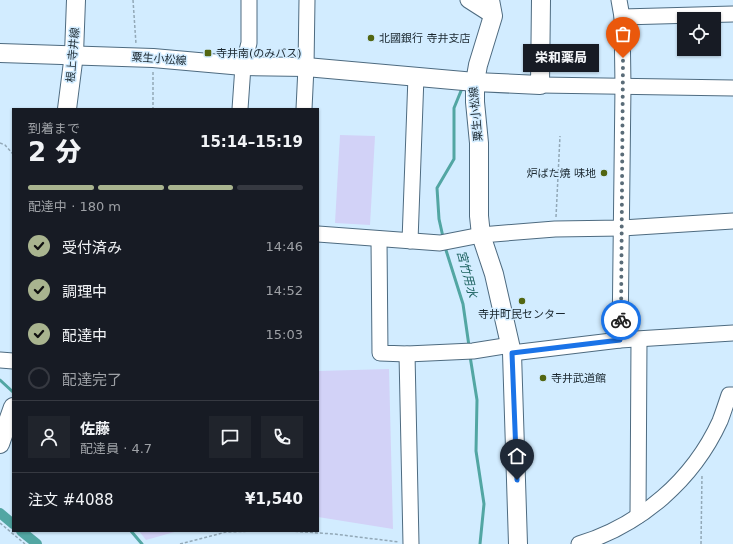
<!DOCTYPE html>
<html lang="ja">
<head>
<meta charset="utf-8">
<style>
	:root { --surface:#171b24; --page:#20242c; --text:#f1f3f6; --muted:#9ea1a6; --line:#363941; --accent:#a9b48f }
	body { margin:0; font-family:"DejaVu Sans","Noto Sans JP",sans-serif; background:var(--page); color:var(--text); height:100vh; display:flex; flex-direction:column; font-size:15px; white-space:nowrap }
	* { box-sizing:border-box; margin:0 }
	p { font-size:13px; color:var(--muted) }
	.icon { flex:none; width:22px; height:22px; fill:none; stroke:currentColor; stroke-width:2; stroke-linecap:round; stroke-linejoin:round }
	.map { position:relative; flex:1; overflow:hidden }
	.side { position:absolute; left:12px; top:108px; width:307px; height:424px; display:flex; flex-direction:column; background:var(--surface); border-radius:0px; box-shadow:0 1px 3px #0004 }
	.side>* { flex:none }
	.controls { position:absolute; left:677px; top:12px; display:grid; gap:8px }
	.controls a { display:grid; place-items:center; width:44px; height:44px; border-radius:0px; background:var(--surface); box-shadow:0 1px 3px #0004; font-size:20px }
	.pin { position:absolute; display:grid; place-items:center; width:34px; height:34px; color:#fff; margin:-41px -17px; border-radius:50% 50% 50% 0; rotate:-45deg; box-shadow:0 0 4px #0007 }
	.pin .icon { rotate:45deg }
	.courier { position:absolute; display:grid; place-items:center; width:40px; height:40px; margin:-20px; border:3px solid #1a73e8; border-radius:50%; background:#fff; color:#222; box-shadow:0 1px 5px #0007 }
	.bubble { position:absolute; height:28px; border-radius:0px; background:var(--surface); box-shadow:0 1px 3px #0004; font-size:13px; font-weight:800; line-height:28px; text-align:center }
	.head em { font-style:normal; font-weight:800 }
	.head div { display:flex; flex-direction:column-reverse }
	.head { display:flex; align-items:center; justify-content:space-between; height:68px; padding:0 16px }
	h1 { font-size:26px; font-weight:800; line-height:30px }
	.bar { display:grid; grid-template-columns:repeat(4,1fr); gap:6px 4px; align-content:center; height:48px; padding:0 16px }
	.bar i { height:5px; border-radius:3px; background:var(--line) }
	.bar .selected { background:var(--accent) }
	.bar p { grid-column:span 4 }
	.line { display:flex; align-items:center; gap:10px; padding:0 16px; border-top:1px solid var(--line) }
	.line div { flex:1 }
	.round { display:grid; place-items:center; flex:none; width:42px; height:42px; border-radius:0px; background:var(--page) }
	ol { padding:0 16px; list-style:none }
	li { display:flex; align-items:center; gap:12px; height:44px }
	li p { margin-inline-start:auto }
	li .icon { padding:4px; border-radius:50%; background:var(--accent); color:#111; stroke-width:4 }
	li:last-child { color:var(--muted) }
	li i { width:22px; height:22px; border:2px solid var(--line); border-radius:50% }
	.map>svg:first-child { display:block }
</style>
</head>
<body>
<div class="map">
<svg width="733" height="544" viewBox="0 0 733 544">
	<rect width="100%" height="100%" fill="#d2ecff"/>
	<g fill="#d2d2f7">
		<path d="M340,135L375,136L370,225L335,223Z"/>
		<path d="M389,369L393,529L318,517V371Z"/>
		<path d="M139,531H178L146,540Z"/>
	</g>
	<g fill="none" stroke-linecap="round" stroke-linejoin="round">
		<g stroke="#52a6a3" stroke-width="3">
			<path d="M443,237L439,219L437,188L454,159V108L463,86"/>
			<path d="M445,247L463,304L469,346"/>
			<path d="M470,356L477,400L476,451L484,504L480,544"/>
			<path d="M0,380L13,392"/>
			<path d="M131,531L142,544"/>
		</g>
		<g stroke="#52a6a3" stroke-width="10">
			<path d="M0,513L13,524"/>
			<path d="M21,531L37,544"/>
		</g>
		<g stroke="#4e6b80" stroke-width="17">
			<g id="minor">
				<path d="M468,0L493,16"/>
				<path d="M619,0L622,17L623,86L620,340"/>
				<path d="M622,17L733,14"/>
				<path d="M540,85L733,88"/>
				<path d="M240,109L243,66L249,43V0"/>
				<path d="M304,109L306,67L307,0"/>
				<path d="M318,234L440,243L481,235L555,229L622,228L733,221"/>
				<path d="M379,239L380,353L407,354L473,351L511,345"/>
				<path d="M410,241L416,76"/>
				<path d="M512,353L620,340L733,333"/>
				<path d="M407,354L411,544"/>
				<path d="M0,360L13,361"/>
				<path d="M638,516L639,340"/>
				<path d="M579,544C641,525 693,480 720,421C723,413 726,404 729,395H733"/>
			</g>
		</g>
		<g stroke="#4e6b80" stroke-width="20">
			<g id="major">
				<path d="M490,0L493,16L478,65L475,82V102L479,143V216L481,235L494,274L512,353L518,544"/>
				<path d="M0,53L153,58L243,66L306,67L475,82L540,85L541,0"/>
				<path d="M67,109L74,54L76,0"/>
				<path d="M0,444L13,407"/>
			</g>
		</g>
		<g stroke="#92a8b7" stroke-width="1.5" stroke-dasharray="3 2" stroke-linecap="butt">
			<path d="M133,0L136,44"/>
			<path d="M153,72V109"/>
			<path d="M0,143L5,145L13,154"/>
			<path d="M556,217L560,136"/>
			<path d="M0,523L25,544"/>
			<path d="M290,531L334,534L399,542"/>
			<path d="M180,544L226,532L257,531"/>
			<path d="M701,544L702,474"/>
		</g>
		<use href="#minor" stroke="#fff" stroke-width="15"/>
		<use href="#major" stroke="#fff" stroke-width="18"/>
	</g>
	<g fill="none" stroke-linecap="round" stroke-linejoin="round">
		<path stroke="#5a6c78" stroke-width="4" stroke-dasharray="0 7.2" d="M621,320L623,58"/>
		<path stroke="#1a73e8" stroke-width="5" d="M517,480L512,353L620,340L621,320"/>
	</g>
	<g fill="#526612" stroke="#d2ecff" stroke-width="1.5">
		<circle cx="371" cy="38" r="4"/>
		<rect x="204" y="49" width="8" height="8" rx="2"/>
		<circle cx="604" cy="173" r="4"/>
		<circle cx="522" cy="301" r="4"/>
		<circle cx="543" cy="378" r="4"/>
	</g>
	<g text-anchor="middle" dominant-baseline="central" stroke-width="3" stroke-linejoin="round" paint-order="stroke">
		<g font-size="11" fill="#1a272f" stroke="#d2ecff" text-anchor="start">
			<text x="379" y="38">北國銀行 寺井支店</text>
			<text x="216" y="53">寺井南(のみバス)</text>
			<text x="596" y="173" text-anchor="end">炉ばた焼 味地</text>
			<text x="522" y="314" text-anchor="middle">寺井町民センター</text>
			<text x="551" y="378">寺井武道館</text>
		</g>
		<g font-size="11" fill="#1a272f" stroke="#d2ecff">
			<text transform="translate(73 55) rotate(-85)">根上寺井線</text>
			<text transform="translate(159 59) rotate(4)">粟生小松線</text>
			<text transform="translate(476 114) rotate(-95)">粟生小松線</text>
		</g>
		<g font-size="12" font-style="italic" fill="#1a605e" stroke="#d2ecff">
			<text transform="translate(467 274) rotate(75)">宮竹用水</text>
		</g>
	</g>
</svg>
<div class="controls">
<a><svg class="icon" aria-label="locate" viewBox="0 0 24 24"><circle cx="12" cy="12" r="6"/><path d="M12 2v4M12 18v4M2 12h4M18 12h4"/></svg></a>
</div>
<div class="pin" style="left:623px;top:58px;background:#ea580c"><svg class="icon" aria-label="bag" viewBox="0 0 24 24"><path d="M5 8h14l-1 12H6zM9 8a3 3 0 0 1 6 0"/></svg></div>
<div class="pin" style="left:517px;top:480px;background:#1f2937"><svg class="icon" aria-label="home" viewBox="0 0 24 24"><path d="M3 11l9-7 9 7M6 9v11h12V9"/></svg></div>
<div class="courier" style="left:621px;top:320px"><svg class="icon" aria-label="bike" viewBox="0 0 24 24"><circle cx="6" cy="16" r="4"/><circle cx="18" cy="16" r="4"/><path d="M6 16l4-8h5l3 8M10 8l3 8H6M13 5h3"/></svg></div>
<div class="bubble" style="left:523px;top:44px;width:76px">栄和薬局</div>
<section class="side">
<div class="head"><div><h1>2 分</h1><p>到着まで</p></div><em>15:14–15:19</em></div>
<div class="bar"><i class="selected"></i><i class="selected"></i><i class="selected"></i><i></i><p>配達中 · 180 m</p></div>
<ol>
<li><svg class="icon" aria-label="check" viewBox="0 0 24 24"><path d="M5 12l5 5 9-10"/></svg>受付済み<p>14:46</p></li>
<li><svg class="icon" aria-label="check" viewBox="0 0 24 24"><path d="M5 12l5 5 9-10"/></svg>調理中<p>14:52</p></li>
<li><svg class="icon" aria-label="check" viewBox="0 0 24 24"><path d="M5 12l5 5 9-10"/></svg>配達中<p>15:03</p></li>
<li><i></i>配達完了</li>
</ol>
<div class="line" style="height:72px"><a class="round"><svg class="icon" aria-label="person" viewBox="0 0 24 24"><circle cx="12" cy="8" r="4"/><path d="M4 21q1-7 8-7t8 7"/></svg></a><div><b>佐藤</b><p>配達員 · 4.7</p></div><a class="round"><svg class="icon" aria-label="chat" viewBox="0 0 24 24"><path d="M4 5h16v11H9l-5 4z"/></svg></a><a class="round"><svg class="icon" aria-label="phone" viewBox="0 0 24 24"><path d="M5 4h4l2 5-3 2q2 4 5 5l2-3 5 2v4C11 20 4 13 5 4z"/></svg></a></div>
<div class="line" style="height:52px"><div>注文 #4088</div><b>¥1,540</b></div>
</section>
</div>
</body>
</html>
